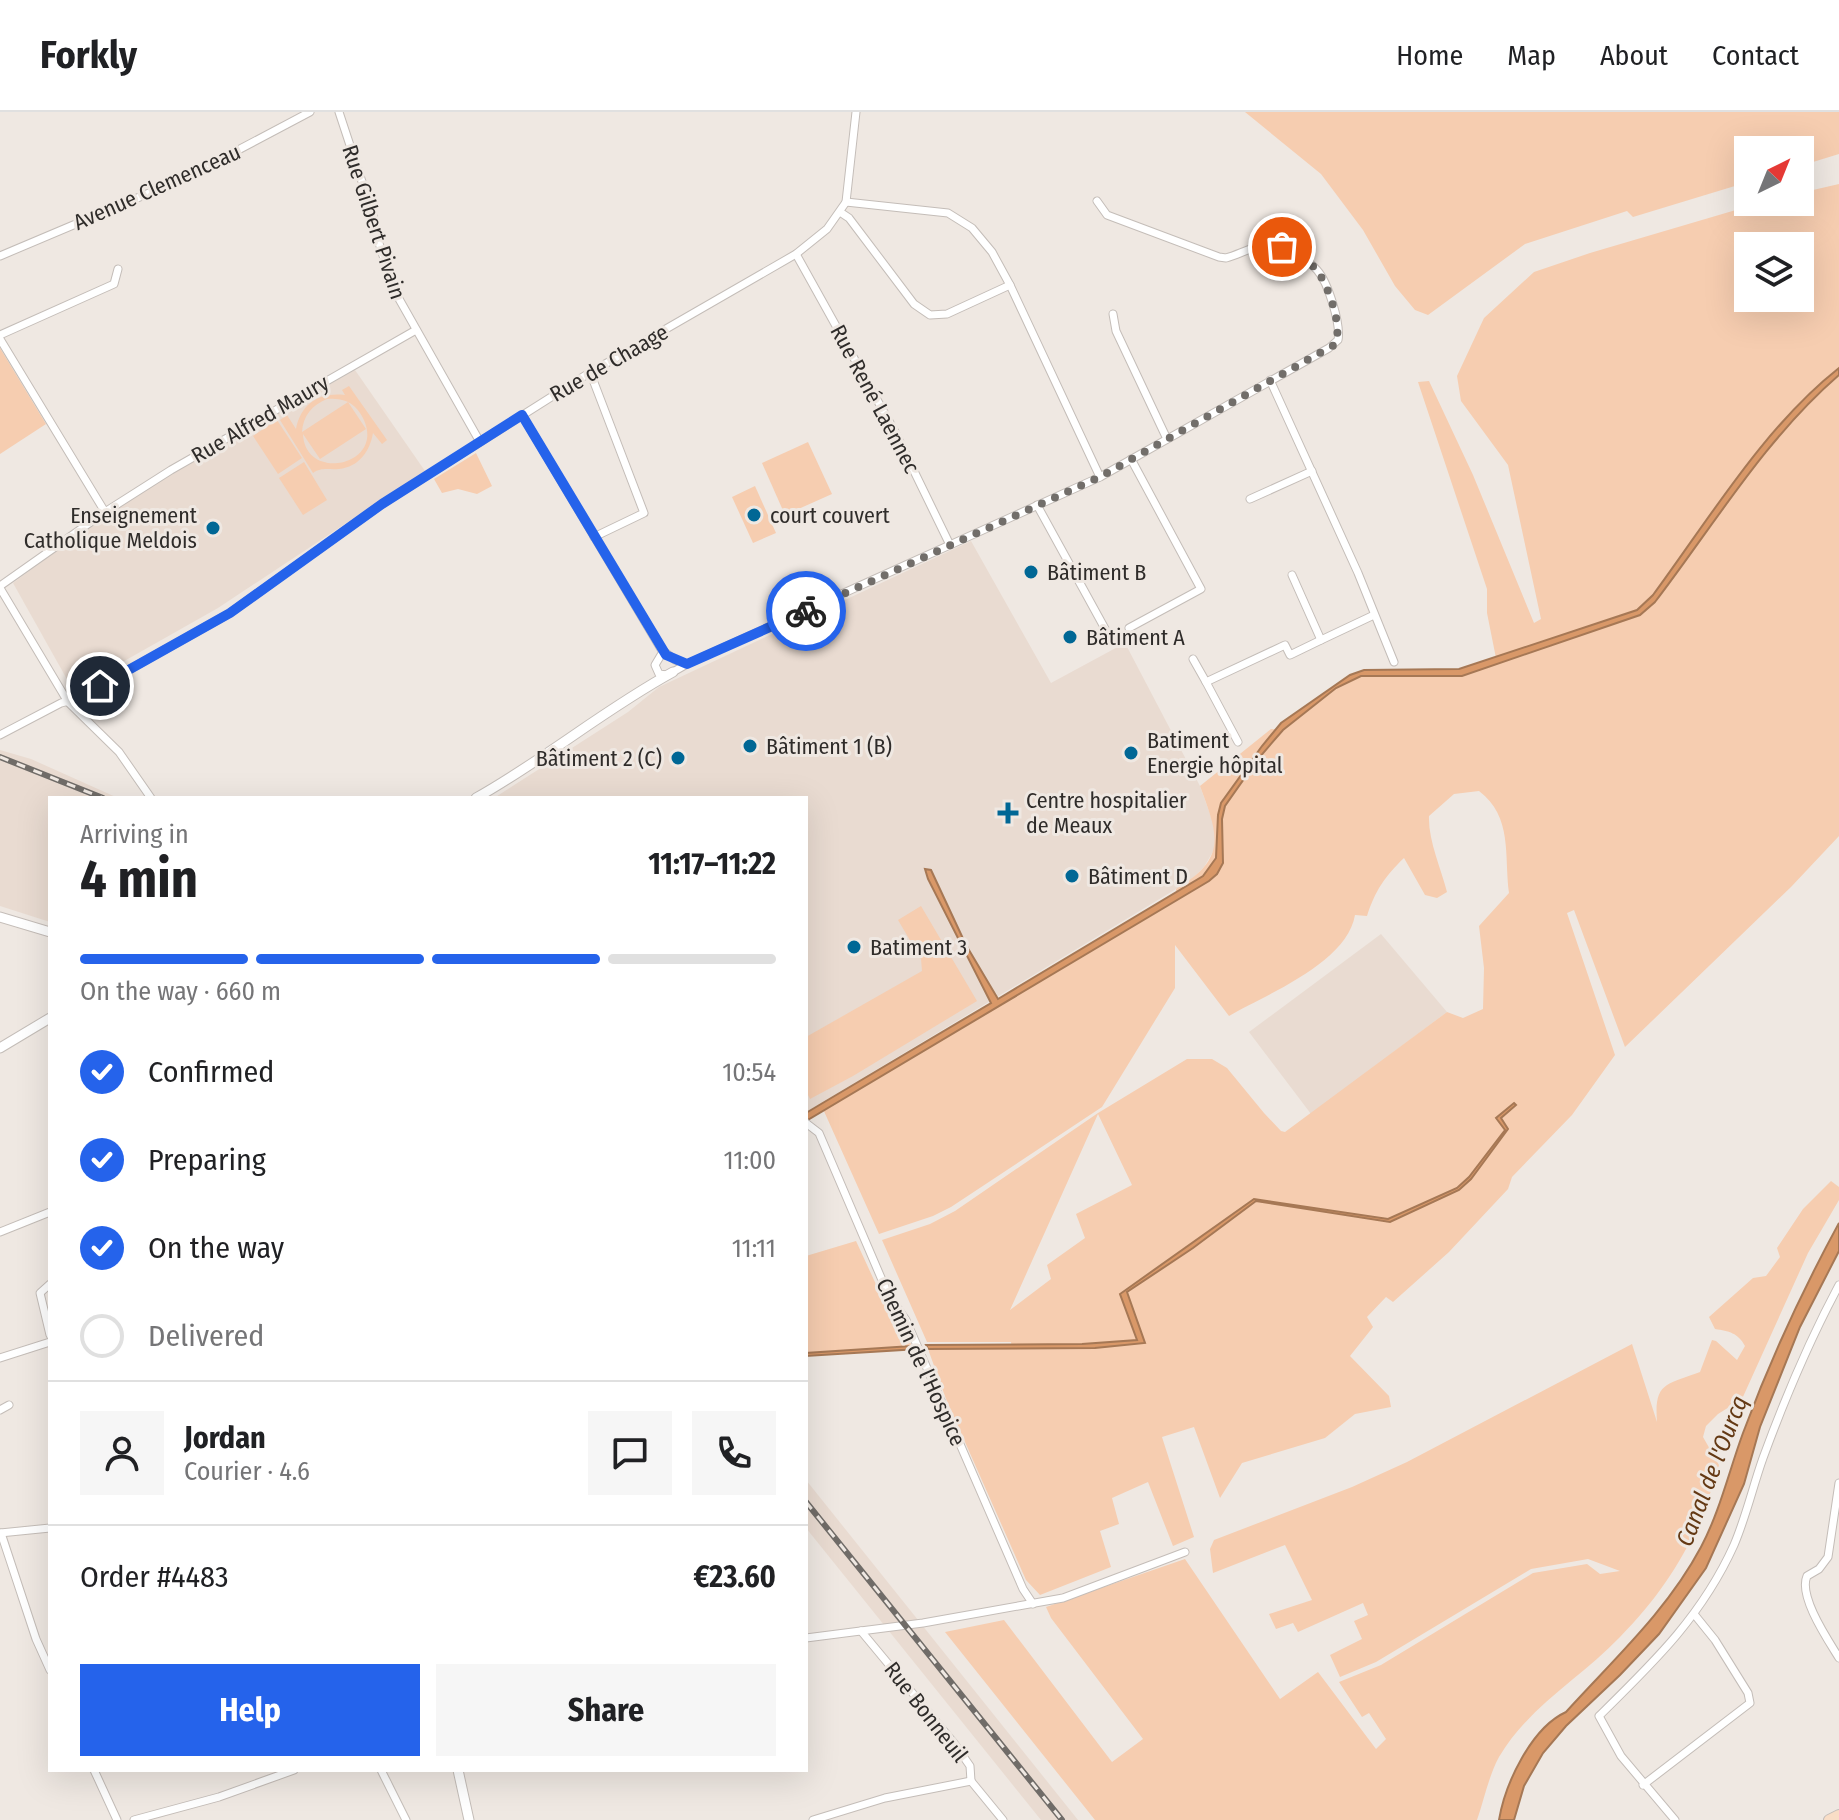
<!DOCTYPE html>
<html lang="en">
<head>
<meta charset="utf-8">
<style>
	:root { --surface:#fff; --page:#f6f6f6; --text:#202124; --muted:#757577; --line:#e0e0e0; --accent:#2563eb }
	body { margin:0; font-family:"Fira Sans Condensed",sans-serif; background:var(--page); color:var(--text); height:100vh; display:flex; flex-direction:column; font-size:30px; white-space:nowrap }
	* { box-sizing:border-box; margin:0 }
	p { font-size:26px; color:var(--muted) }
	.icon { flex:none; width:44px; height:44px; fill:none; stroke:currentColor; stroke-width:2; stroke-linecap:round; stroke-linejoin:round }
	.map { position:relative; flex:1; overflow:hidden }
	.side { position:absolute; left:48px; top:684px; width:760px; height:976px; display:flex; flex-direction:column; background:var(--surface); border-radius:0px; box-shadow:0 8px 32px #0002 }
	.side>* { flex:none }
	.needle { width:52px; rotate:43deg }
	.buttons { position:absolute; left:1734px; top:24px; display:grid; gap:16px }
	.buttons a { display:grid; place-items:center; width:80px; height:80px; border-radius:0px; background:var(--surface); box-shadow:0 8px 32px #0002; font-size:40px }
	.pin { position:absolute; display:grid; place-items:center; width:68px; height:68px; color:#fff; margin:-34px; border:4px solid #fff; border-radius:50%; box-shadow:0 2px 8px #0007 }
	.courier { position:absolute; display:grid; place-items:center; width:80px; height:80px; margin:-40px; border:6px solid #2563eb; border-radius:50%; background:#fff; color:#222; box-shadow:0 2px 10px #0007 }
	.summary em { font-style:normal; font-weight:700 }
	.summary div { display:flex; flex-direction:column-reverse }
	.summary { display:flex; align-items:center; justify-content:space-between; height:136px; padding:0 32px }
	h1 { font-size:52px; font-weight:700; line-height:60px }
	.bar { display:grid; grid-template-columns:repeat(4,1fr); gap:12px 8px; align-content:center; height:96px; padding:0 32px }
	.bar i { height:10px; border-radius:6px; background:var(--line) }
	.bar .on { background:var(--accent) }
	.bar p { grid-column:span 4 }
	.line { display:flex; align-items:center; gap:20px; padding:0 32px; border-top:2px solid var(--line) }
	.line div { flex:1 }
	.round { display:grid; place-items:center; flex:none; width:84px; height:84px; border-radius:0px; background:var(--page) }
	ol { padding:0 32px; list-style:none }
	li { display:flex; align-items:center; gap:24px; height:88px }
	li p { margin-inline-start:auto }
	li .icon { padding:8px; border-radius:50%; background:var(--accent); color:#fff; stroke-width:4 }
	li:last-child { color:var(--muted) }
	li i { width:44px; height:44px; border:4px solid var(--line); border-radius:50% }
	.action { display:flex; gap:16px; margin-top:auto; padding:16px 32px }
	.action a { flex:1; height:92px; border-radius:0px; background:var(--accent); color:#fff; font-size:32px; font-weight:700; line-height:92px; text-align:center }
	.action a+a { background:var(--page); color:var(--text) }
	header { display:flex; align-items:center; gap:48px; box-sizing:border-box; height:112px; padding:0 40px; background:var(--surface); border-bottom:2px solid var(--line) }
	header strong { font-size:38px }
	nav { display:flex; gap:44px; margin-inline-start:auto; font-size:28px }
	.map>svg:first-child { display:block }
</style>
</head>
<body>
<header>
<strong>Forkly</strong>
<nav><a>Home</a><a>Map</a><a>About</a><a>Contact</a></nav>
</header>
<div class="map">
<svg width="1839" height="1708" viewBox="0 0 1839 1708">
	<rect width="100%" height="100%" fill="#efe8e2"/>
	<g fill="#e9dbd1">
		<path d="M355,258L425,359L218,496L73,578L13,471L122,390Z"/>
		<path d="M971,429L1051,571L1125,531L1200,674L1215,716V736L1204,755L1191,768L806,1000V686H494L628,600L659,575Z"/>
		<path d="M0,638L31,647L118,686H50V810L0,794Z"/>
		<path d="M1381,822L1447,900L1311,1002L1249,920Z"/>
		<path d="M806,1368L1078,1708H1041L806,1416Z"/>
	</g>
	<g fill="#f6cdb0" fill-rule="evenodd">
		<path d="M1245,0H1839V42L1800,54V38H1748V70L1633,105L1627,99L1525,132L1428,203L1415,198L1395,174L1363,118L1321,62Z"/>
		<path d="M1839,72V724L1791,775L1625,935L1574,798L1567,801L1615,943L1572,1003L1512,1065L1508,1077L1449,1140L1393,1190L1386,1185L1367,1205L1373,1215L1350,1244L1389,1284L1391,1295L1355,1302L1325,1326L1242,1351L1220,1386L1194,1315L1162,1325L1194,1425L1173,1434L1148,1370L1112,1386L1119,1412L1100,1419L1111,1455L1040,1483L1026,1468L946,1287L928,1237L1012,1236L1011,1230H927L882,1128L930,1112L955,1099L1098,1001L1187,947H1212L1227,956L1264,1001L1281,1019L1285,1020L1447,900L1463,906L1483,897L1484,856L1479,814L1509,781C1504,743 1513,705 1479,679L1454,682L1429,704C1428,728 1441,756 1447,780L1437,786L1425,783L1404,746C1385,764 1375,779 1367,804L1355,803C1347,851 1267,882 1229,904L1175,833V876L1102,995L951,1095L933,1104L879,1122L823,997L1176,789V777C1228,746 1218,723 1200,674L1271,617L1283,618L1336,576L1361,564H1462L1497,551L1487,501V477L1418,270L1429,269L1473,363L1534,511L1541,507L1508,353L1461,289L1457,264L1484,206L1534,160L1590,141L1763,90H1800V81ZM1748,134H1800V186H1748ZM1098,1002L1132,1073L1076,1102L1085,1126L1047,1153L1051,1167L1010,1198Z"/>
		<path d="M0,236L46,312L0,342Z"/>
		<path d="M349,274L387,328L382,332L373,321C370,339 359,355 339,357C328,358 322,355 313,361L280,308L287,303L296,317C301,291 320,280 345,283L342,278ZM327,287C341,286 352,289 360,301C393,352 305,373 303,322L320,347L366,317L348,290L302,320C303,304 312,293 327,287Z"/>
		<path d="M277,308L302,346L278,362L253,324Z"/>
		<path d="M808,330L832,382L785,403L762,351Z"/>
		<path d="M476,341L492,374L477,382L458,377L442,381L434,367Z"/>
		<path d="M304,350L327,388L303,403L279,366Z"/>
		<path d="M755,374L776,421L753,431L732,385Z"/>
		<path d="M921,794L977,889L853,964L810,987L806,979V925L922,859L921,847L898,808Z"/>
		<path d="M1831,1069L1839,1075V1088L1808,1141L1742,1287L1718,1302L1706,1314L1703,1325L1719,1353C1700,1422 1670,1474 1620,1525C1581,1566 1529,1594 1499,1645C1489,1663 1484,1688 1477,1708H1095L945,1520L1004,1508L1112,1650L1143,1627L1051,1506L1046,1495L1185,1447L1280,1587L1318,1560L1376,1637L1386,1627L1369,1601L1362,1605L1339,1570L1381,1553L1533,1461L1587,1452L1600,1462L1620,1459L1588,1447L1531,1457L1376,1550L1340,1565L1330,1543L1362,1527L1354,1509L1368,1503L1363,1491L1298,1520L1293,1511L1276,1517L1269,1502L1312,1488L1285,1433L1213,1461L1210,1437L1214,1428L1352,1375L1407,1350L1632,1232L1657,1310C1654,1270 1666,1273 1700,1260L1712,1228L1716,1229L1737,1248L1745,1234C1738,1221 1729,1219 1715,1217L1709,1205L1753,1166L1766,1164L1780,1145L1777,1136L1803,1097Z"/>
		<path d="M856,1129L880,1181L899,1209L912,1234L806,1241V1144Z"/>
	</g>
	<g fill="#d99868" stroke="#a67855" stroke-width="2">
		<path d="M1839,256V263C1765,327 1714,413 1655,490L1640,503L1462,564H1361L1336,576L1283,618L1258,647L1225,694L1222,707L1223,751L1217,762L1209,769L806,1009V1001L821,992L991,891L928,767L925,757L931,758L966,833L998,887L1203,764L1216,746L1218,703L1221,691L1262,634L1281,611L1350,563L1364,558L1459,557L1637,498L1653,483C1709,407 1765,314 1839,256Z"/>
		<path d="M1514,991L1516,993L1501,1006L1508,1017L1471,1067L1459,1078L1390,1110L1256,1089L1193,1136L1127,1180L1145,1231L1095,1236L928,1237L926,1233L1082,1232L1137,1228L1120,1182L1254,1087L1388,1107L1457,1076L1469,1065L1505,1018L1496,1006Z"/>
		<path d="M1839,1111V1139L1800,1215L1760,1315L1744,1372L1706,1456L1659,1522L1620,1563L1566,1614L1543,1641L1524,1674L1514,1708H1499C1505,1672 1531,1616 1566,1600C1614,1547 1667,1499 1701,1435C1720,1399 1729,1359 1743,1321C1770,1248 1802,1179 1839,1111Z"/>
		<path d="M912,1234H917L918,1237L806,1244V1241Z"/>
	</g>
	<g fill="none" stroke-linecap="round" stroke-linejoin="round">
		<g stroke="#c4bdb8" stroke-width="9">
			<g id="minor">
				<path d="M339,0L373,103L378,128L394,178L480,330"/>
				<path d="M846,90L948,101L972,116L992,140L1010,173L1100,365"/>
				<path d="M840,100L849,106L914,192L930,203L947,202L1010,173"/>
				<path d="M796,142L895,320L950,433"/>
				<path d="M0,144L187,65L310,0"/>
				<path d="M1113,202L1116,219L1167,327"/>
				<path d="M0,223L114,172L118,157"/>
				<path d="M0,227L105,400"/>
				<path d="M590,260L644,401L594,425"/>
				<path d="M1270,268L1358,461L1394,550"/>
				<path d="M522,303L661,537L675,548L687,552"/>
				<path d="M1250,387L1312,359"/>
				<path d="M1037,393L1109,524"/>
				<path d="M1292,463L1321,528L1374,503"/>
				<path d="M0,474L105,400L171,358L416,218"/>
				<path d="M0,476L68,590L119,640L151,686"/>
				<path d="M1129,516L1201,477L1131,347"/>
				<path d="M666,543H661L655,553L659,562L667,563"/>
				<path d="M1193,547L1206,570"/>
				<path d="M673,560L687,552L1100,365L1329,236L1338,228C1341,212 1328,170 1317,158C1308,148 1287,135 1274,133C1258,131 1241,142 1226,146L1219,145L1107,103L1097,89"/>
				<path d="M0,623L61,591L77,587L230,501L382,392L586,263L796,142L827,117L846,90L856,0"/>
				<path d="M1238,630L1206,570L1285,533L1290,543L1321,528"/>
				<path d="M806,1011L819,1021L888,1182L906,1208L1023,1477L1033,1492"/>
				<path d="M0,1120L50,1100"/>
				<path d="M50,1172L40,1181L50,1223"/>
				<path d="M0,1246L50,1230"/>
				<path d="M0,1298L9,1293"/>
				<path d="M1839,1371L1828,1445L1819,1457L1807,1464C1798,1484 1828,1528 1839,1546"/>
				<path d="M0,1421L50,1416"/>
				<path d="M1,1421L36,1527L50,1558"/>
				<path d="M861,1519L954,1631L970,1654L971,1669"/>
				<path d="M806,1526L923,1511L1063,1486L1185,1440"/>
				<path d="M94,1658L117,1708"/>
				<path d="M381,1658L406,1708"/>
				<path d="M971,1669L1003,1708"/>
				<path d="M1643,1673L1750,1591L1748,1581L1715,1528L1694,1502"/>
				<path d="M134,1708L219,1685L294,1658"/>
				<path d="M813,1708L885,1686L971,1669"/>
				<path d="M1675,1708L1621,1644L1599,1604C1654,1550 1702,1504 1734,1433C1746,1405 1753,1374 1763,1346C1785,1286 1809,1229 1839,1173"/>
			</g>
		</g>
		<g stroke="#c4bdb8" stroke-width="11">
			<g id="tertiary">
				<path d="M476,686C544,648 605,597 673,560"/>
				<path d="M0,805L50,820"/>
				<path d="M0,936L50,906"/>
				<path d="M458,1658L469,1708"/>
			</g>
		</g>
		<g stroke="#c4bdb8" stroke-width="12">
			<path id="secondary" d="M1829,1708L1839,1703"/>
		</g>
		<use href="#minor" stroke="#fff" stroke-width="7"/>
		<use href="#tertiary" stroke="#fff" stroke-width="9"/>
		<use href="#secondary" stroke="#f9ddc6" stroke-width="10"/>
		<g stroke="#706c68" stroke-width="6">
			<g id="rail">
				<path d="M0,645L103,686"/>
				<path d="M806,1390L1062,1708"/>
			</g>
		</g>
		<use href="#rail" stroke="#efe8e2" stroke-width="3" stroke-dasharray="9" stroke-linecap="butt"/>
	</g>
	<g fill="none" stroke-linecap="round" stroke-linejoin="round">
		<path stroke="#726e6a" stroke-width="8" stroke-dasharray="0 14.4" d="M806,499L1100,365L1334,233C1345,218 1327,169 1315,156C1306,147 1293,142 1282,135"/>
		<path stroke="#2563eb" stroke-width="10" d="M100,574L230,501L382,392L522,303L666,543L687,552L806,499"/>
	</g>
	<g fill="#006795" stroke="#efe8e2" stroke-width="3">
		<circle cx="754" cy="403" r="8"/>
		<circle cx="213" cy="416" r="8"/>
		<circle cx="1031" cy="460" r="8"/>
		<circle cx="1070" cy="525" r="8"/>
		<circle cx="750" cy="634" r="8"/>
		<circle cx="1131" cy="641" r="8"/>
		<circle cx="678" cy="646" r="8"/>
		<path d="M1004 689h8v8h8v8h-8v8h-8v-8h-8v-8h8z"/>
		<circle cx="1072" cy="764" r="8"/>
		<circle cx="854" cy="835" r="8"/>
	</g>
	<g text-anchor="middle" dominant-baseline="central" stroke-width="6" stroke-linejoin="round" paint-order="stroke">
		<g font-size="22" fill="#2f2c2a" stroke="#efe8e2">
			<text transform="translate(157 75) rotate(-24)">Avenue Clemenceau</text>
			<text transform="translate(374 110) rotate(72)">Rue Gilbert Pivain</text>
			<text transform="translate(609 251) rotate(-30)">Rue de Chaage</text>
			<text transform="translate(875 287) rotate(62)">Rue René Laennec</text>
			<text transform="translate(260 307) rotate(-30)">Rue Alfred Maury</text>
			<text transform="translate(921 1250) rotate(65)">Chemin de l'Hospice</text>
			<text transform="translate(926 1600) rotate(52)">Rue Bonneuil</text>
		</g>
		<g font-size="22" fill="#2f2c2a" stroke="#efe8e2" text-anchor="start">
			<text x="197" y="403" text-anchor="end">Enseignement<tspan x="197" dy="25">Catholique Meldois</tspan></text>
			<text x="770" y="403">court couvert</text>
			<text x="1047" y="460">Bâtiment B</text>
			<text x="1086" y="525">Bâtiment A</text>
			<text x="1147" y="628">Batiment<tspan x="1147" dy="25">Energie hôpital</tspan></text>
			<text x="766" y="634">Bâtiment 1 (B)</text>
			<text x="662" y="646" text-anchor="end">Bâtiment 2 (C)</text>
			<text x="1026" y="688">Centre hospitalier<tspan x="1026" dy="25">de Meaux</tspan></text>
			<text x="1088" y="764">Bâtiment D</text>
			<text x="870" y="835">Batiment 3</text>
		</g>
		<g font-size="24" font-style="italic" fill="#643914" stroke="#efe8e2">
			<text transform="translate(1712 1359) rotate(-69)">Canal de l'Ourcq</text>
		</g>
	</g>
</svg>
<div class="buttons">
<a><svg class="needle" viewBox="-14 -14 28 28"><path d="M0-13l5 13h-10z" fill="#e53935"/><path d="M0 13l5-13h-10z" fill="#757577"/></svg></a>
<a><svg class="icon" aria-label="layers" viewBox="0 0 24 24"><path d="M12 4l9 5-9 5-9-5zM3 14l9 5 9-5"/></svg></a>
</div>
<div class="pin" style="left:1282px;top:135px;background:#ea580c"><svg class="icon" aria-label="bag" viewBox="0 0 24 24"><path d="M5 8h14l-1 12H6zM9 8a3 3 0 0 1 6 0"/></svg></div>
<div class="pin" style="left:100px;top:574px;background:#1f2937"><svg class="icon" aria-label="home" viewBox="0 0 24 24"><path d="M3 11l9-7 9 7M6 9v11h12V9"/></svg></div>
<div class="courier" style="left:806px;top:499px"><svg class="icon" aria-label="bike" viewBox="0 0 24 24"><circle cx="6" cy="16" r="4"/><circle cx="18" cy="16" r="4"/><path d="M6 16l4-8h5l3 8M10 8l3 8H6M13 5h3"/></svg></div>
<section class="side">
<div class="summary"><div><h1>4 min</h1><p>Arriving in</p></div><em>11:17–11:22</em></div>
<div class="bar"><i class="on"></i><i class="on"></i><i class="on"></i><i></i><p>On the way · 660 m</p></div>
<ol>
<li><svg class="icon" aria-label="check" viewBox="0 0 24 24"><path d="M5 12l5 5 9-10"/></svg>Confirmed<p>10:54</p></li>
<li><svg class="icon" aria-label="check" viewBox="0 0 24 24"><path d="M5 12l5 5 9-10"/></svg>Preparing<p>11:00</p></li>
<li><svg class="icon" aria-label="check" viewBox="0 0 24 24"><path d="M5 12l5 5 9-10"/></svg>On the way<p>11:11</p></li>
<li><i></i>Delivered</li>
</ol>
<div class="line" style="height:144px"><a class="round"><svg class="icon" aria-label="person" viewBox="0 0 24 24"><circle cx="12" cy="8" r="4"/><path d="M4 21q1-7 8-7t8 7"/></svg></a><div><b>Jordan</b><p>Courier · 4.6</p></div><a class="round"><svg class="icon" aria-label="chat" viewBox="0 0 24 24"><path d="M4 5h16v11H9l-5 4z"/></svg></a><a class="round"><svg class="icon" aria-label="phone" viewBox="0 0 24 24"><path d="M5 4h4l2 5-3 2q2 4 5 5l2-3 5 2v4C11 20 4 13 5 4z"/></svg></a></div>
<div class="line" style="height:104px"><div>Order #4483</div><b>€23.60</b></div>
<div class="action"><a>Help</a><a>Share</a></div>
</section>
</div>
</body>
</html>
